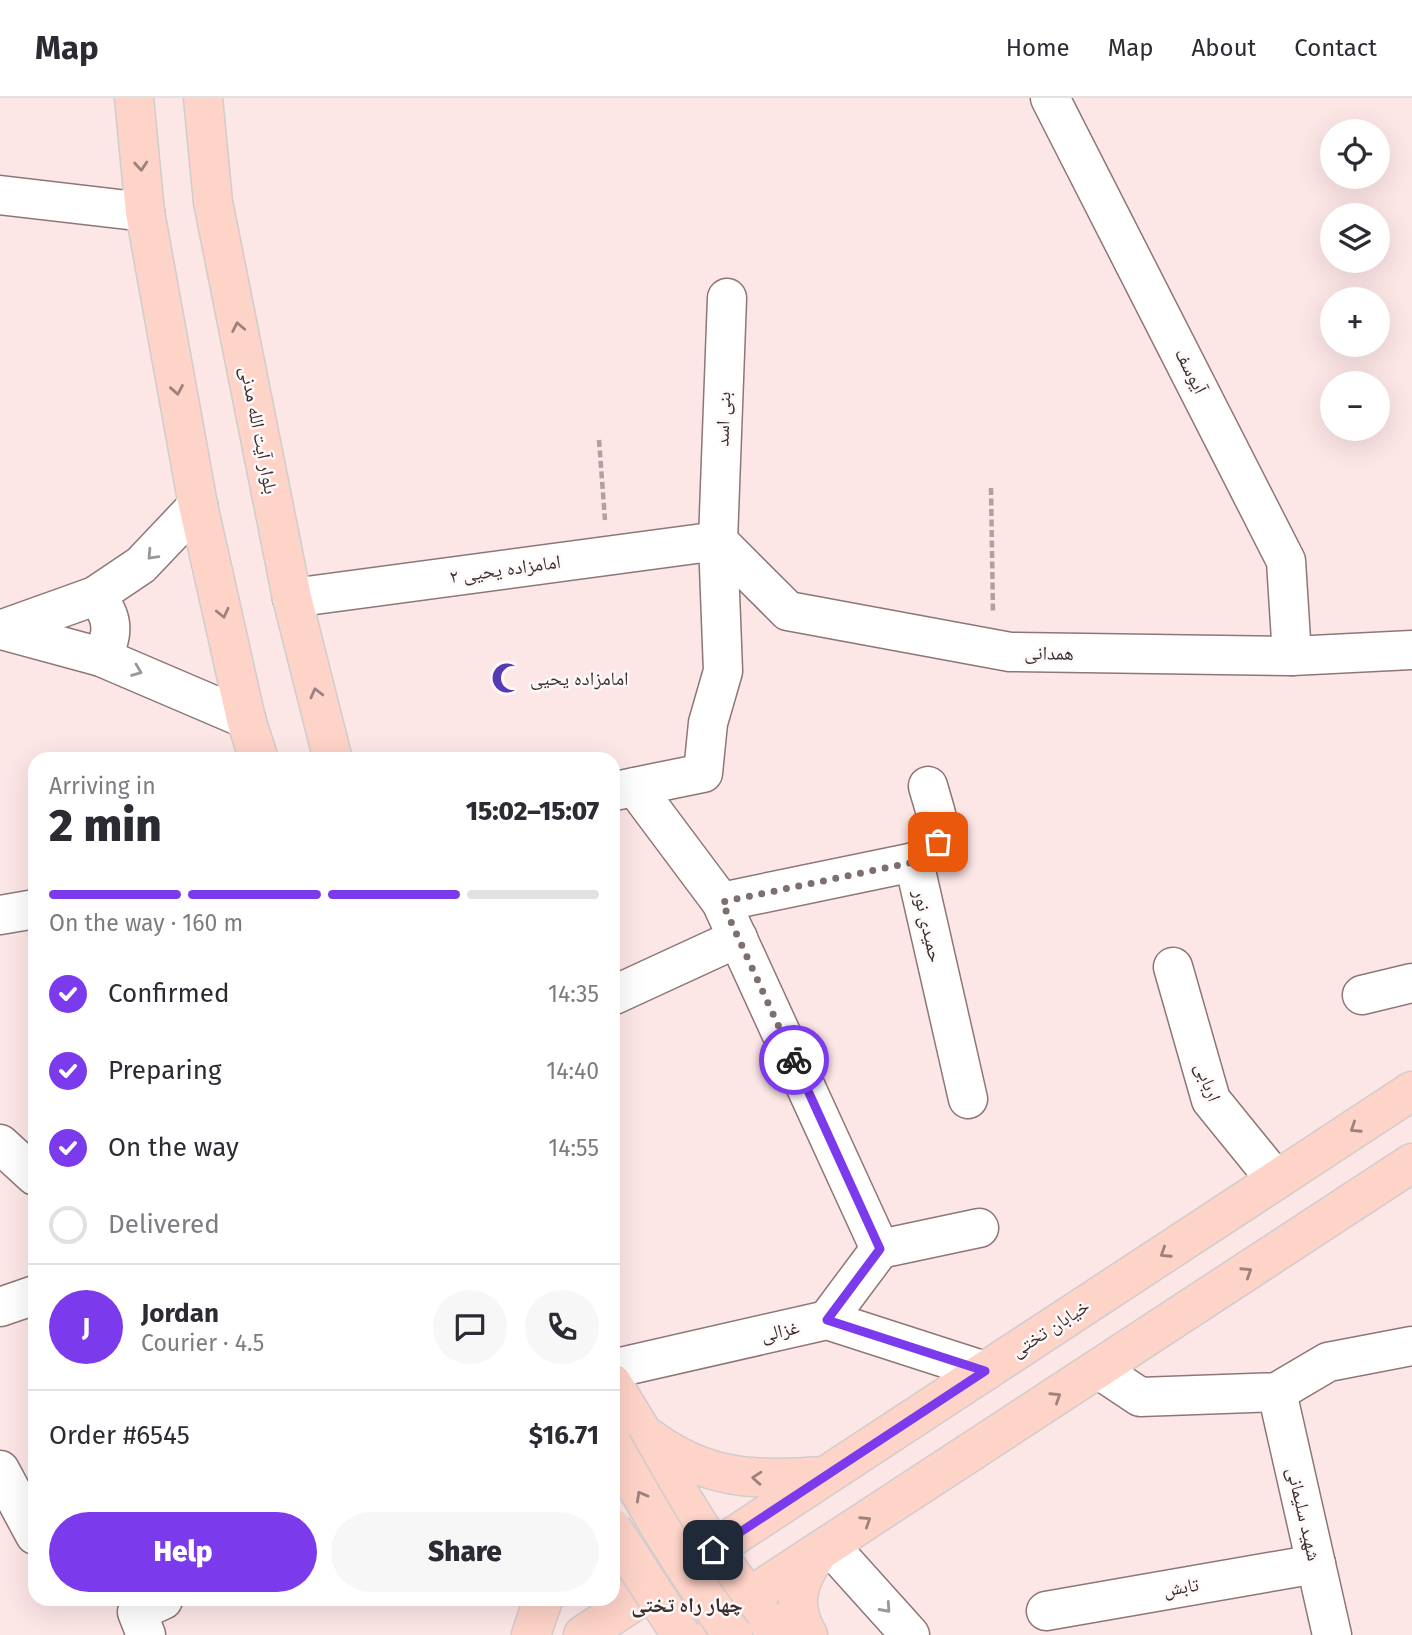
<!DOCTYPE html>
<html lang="en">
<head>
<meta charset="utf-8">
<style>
	:root { --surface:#fff; --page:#f7f7f7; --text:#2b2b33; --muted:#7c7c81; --line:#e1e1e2; --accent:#7c3aed }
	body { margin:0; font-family:"Fira Sans","Noto Naskh Arabic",sans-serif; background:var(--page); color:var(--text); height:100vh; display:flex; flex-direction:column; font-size:26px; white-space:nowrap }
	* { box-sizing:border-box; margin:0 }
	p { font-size:23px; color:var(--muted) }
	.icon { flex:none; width:38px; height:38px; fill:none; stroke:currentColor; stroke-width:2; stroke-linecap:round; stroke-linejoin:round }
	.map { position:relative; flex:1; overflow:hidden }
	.drawer { position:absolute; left:28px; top:654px; width:592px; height:854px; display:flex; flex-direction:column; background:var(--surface); border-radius:21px; box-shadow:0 7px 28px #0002 }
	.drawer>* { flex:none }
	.tools { position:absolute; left:1320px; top:21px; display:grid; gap:14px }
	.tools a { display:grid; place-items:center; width:70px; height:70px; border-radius:50%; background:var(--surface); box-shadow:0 7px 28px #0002; font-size:35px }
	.pin { position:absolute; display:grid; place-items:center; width:60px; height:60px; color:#fff; margin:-30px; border-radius:14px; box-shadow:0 4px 10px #0006 }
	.courier { position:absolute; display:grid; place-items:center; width:70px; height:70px; margin:-35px; border:5px solid #7c3aed; border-radius:50%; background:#fff; color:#222; box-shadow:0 2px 9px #0007 }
	.summary em { font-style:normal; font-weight:800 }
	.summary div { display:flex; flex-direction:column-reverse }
	.summary { display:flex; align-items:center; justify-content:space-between; height:119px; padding:0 21px }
	h1 { font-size:46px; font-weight:800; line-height:52px }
	.bar { display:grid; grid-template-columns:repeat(4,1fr); gap:10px 7px; align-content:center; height:84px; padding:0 21px }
	.bar i { height:9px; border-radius:5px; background:var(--line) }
	.bar .selected { background:var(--accent) }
	.bar p { grid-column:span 4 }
	.line { display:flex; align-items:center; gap:18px; padding:0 21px; border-top:2px solid var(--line) }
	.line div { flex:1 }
	.round { display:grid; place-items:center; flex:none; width:74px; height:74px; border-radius:37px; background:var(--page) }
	ol { padding:0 21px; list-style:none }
	li { display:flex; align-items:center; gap:21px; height:77px }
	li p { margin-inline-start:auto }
	li .icon { padding:7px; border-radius:50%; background:var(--accent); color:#fff; stroke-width:4 }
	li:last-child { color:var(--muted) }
	li i { width:38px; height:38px; border:4px solid var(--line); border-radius:50% }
	.action { display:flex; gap:14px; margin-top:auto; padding:14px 21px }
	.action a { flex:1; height:80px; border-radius:42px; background:var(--accent); color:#fff; font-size:28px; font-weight:800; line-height:80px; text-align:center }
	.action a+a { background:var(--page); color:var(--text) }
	header { display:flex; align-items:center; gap:42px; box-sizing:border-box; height:98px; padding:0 35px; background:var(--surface); border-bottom:2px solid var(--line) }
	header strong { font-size:33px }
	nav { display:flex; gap:38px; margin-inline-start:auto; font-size:24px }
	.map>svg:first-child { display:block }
</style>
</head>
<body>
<header>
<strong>Map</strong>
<nav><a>Home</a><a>Map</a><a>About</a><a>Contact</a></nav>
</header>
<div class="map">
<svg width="1412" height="1537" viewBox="0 0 1412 1537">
	<rect width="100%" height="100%" fill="#fde6e6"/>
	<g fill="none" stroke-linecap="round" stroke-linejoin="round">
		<g stroke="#8f7676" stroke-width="41">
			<g id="minor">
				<path d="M1050,0L1286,463L1292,558"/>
				<path d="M0,97L145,114"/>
				<path d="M718,443L788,513L1010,554L1292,558L1412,552"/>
				<path d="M95,498C114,518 115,536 101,559"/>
				<path d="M292,500L718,443"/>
				<path d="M0,532L95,498L141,467L198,407"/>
				<path d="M2,532L101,559L246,621"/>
				<path d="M635,689L721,804L880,1151L827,1222"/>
				<path d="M615,693L703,675L708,625L723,573L718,443L727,200"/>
				<path d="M914,764C951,747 937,721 928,688"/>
				<path d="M721,804L914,764L968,1001"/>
				<path d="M0,817L35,811"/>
				<path d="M1173,869L1211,1002L1276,1082"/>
				<path d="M1362,897L1412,885"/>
				<path d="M612,898L738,840"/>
				<path d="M0,1046L35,1078"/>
				<path d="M880,1151L979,1130"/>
				<path d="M0,1209L35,1197"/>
				<path d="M612,1271L827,1222L985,1273"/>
				<path d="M1098,1271L1140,1299L1277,1294L1328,1264L1412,1248"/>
				<path d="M1277,1294L1332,1537"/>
				<path d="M0,1372L35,1437"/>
				<path d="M829,1447L910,1537"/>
				<path d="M1046,1513L1316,1466"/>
				<path d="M146,1537L137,1514L163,1502"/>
			</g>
		</g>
		<g stroke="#d0cdcd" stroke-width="41">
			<g id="major">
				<path d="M134,0L145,114L198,407L246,621L259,662"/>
				<path d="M203,0L213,104L292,500L333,662"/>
				<path d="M612,1285C666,1371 713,1461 779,1537"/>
				<path d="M651,1341C707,1382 756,1383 823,1378"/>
				<path d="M612,1477C635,1478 650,1468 665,1452"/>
				<path d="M531,1537L543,1502"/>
				<path d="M583,1537L1412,993"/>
				<path d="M691,1537L1412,1065"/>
				<path d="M808,1537C790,1507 798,1483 817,1456"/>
			</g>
		</g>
		<g stroke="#b2a0a0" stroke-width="4.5" stroke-dasharray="7 3.5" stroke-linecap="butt">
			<path d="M599,342L605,422"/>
			<path d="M991,390L993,515"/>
		</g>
		<use href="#minor" stroke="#fff" stroke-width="38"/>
		<use href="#major" stroke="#fed3c8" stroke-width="38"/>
		<g stroke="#d0cdcd" stroke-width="41" stroke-linecap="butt">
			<g id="major-bridge">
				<path d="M612,1346C649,1412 687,1477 733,1537"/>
				<path d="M612,1430L681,1537"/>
			</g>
		</g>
		<use href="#major-bridge" stroke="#fed3c8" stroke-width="38"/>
	</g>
	<defs><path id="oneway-chevron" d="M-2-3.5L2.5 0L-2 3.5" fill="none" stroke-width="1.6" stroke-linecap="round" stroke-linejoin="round" transform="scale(1.75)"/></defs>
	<g stroke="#9c817c">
		<use href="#oneway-chevron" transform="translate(141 68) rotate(85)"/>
		<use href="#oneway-chevron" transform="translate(238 229) rotate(-101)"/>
		<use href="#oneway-chevron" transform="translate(177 292) rotate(80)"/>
		<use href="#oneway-chevron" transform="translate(223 515) rotate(77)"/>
		<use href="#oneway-chevron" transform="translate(316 595) rotate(-104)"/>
		<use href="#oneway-chevron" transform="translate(1355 1030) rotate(147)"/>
		<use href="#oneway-chevron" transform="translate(1165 1155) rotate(147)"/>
		<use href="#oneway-chevron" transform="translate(1247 1174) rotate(-33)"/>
		<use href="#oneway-chevron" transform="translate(1056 1299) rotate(-33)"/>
		<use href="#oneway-chevron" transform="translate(757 1380) rotate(-176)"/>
		<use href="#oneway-chevron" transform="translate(641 1398) rotate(-119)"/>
		<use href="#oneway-chevron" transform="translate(866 1423) rotate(-33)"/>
	</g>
	<g stroke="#9c9797">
		<use href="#oneway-chevron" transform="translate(152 457) rotate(133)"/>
		<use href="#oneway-chevron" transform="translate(137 573) rotate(21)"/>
		<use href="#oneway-chevron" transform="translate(886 1510) rotate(48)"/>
	</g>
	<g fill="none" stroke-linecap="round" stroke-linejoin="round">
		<path stroke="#7e6f6f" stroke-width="7" stroke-dasharray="0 12.6" d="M794,962L722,804L914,764L929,757L938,744"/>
		<path stroke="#7c3aed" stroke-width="9" d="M713,1452L985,1273L827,1222L880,1151L794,962"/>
	</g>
	<defs>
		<g id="mosque-bare" transform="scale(2.415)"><path d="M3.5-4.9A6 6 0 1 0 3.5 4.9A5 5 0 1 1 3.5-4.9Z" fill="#563cb4" stroke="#fef8f8" stroke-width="2.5" paint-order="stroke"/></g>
	</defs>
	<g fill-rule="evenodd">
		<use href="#mosque-bare" x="507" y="580"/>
	</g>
	<g text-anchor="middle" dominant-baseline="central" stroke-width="5" stroke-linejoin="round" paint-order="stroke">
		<g font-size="19" fill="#3a2f2f" stroke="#fef8f8">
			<text transform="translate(1191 273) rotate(63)">آیوسف</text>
			<text transform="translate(723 321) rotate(-88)">بنی اسد</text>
			<text transform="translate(259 332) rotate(79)">بلوار آیت الله مدنی</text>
			<text transform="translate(505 471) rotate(-8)">امامزاده یحیی ۲</text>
			<text transform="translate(1049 555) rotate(1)">همدانی</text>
			<text transform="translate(928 828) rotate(77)">حمیدی نور</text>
			<text transform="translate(1208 984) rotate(69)">اربابی</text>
			<text transform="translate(1050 1230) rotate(-33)">خیابان تختی</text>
			<text transform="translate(780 1233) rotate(-13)">غزالی</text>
			<text transform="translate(1304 1416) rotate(77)">شهید سلیمانی</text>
			<text transform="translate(1181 1489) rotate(-10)">تابش</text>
		</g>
		<g font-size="19" fill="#3a2f2f" stroke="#fef8f8" text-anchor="start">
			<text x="530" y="580">امامزاده یحیی</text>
		</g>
		<g font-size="21" font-weight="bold" fill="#3a2f2f" stroke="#fef8f8">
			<text x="687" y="1507">چهار راه تختی</text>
		</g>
	</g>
</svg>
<div class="tools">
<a><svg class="icon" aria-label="locate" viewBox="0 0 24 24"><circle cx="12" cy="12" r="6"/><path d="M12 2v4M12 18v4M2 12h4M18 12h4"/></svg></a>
<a><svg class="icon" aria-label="layers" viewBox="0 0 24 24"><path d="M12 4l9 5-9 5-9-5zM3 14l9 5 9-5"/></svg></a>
<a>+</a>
<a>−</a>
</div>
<div class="pin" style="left:938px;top:744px;background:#ea580c"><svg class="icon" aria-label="bag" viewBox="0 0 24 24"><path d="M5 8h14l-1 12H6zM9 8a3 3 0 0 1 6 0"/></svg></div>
<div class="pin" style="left:713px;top:1452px;background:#1f2937"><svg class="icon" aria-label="home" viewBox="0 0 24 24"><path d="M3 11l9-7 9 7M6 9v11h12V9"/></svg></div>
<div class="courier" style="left:794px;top:962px"><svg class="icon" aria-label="bike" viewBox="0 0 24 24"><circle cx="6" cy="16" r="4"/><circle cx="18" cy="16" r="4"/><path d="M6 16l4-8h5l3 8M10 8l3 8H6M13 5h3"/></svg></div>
<section class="drawer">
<div class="summary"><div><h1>2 min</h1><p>Arriving in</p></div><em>15:02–15:07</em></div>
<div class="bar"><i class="selected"></i><i class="selected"></i><i class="selected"></i><i></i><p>On the way · 160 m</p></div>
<ol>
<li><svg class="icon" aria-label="check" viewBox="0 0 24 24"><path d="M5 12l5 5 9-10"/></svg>Confirmed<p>14:35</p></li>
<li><svg class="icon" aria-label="check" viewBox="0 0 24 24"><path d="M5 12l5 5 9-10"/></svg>Preparing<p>14:40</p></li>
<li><svg class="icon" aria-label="check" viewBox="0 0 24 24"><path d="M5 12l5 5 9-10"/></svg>On the way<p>14:55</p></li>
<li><i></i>Delivered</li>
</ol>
<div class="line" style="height:126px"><b class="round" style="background:var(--accent);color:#fff">J</b><div><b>Jordan</b><p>Courier · 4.5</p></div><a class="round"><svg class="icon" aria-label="chat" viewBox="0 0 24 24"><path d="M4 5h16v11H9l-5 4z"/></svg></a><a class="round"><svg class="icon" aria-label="phone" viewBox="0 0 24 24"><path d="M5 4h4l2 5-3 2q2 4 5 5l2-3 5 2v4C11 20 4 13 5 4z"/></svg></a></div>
<div class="line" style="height:91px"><div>Order #6545</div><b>$16.71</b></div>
<div class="action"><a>Help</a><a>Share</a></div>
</section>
</div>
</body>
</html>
